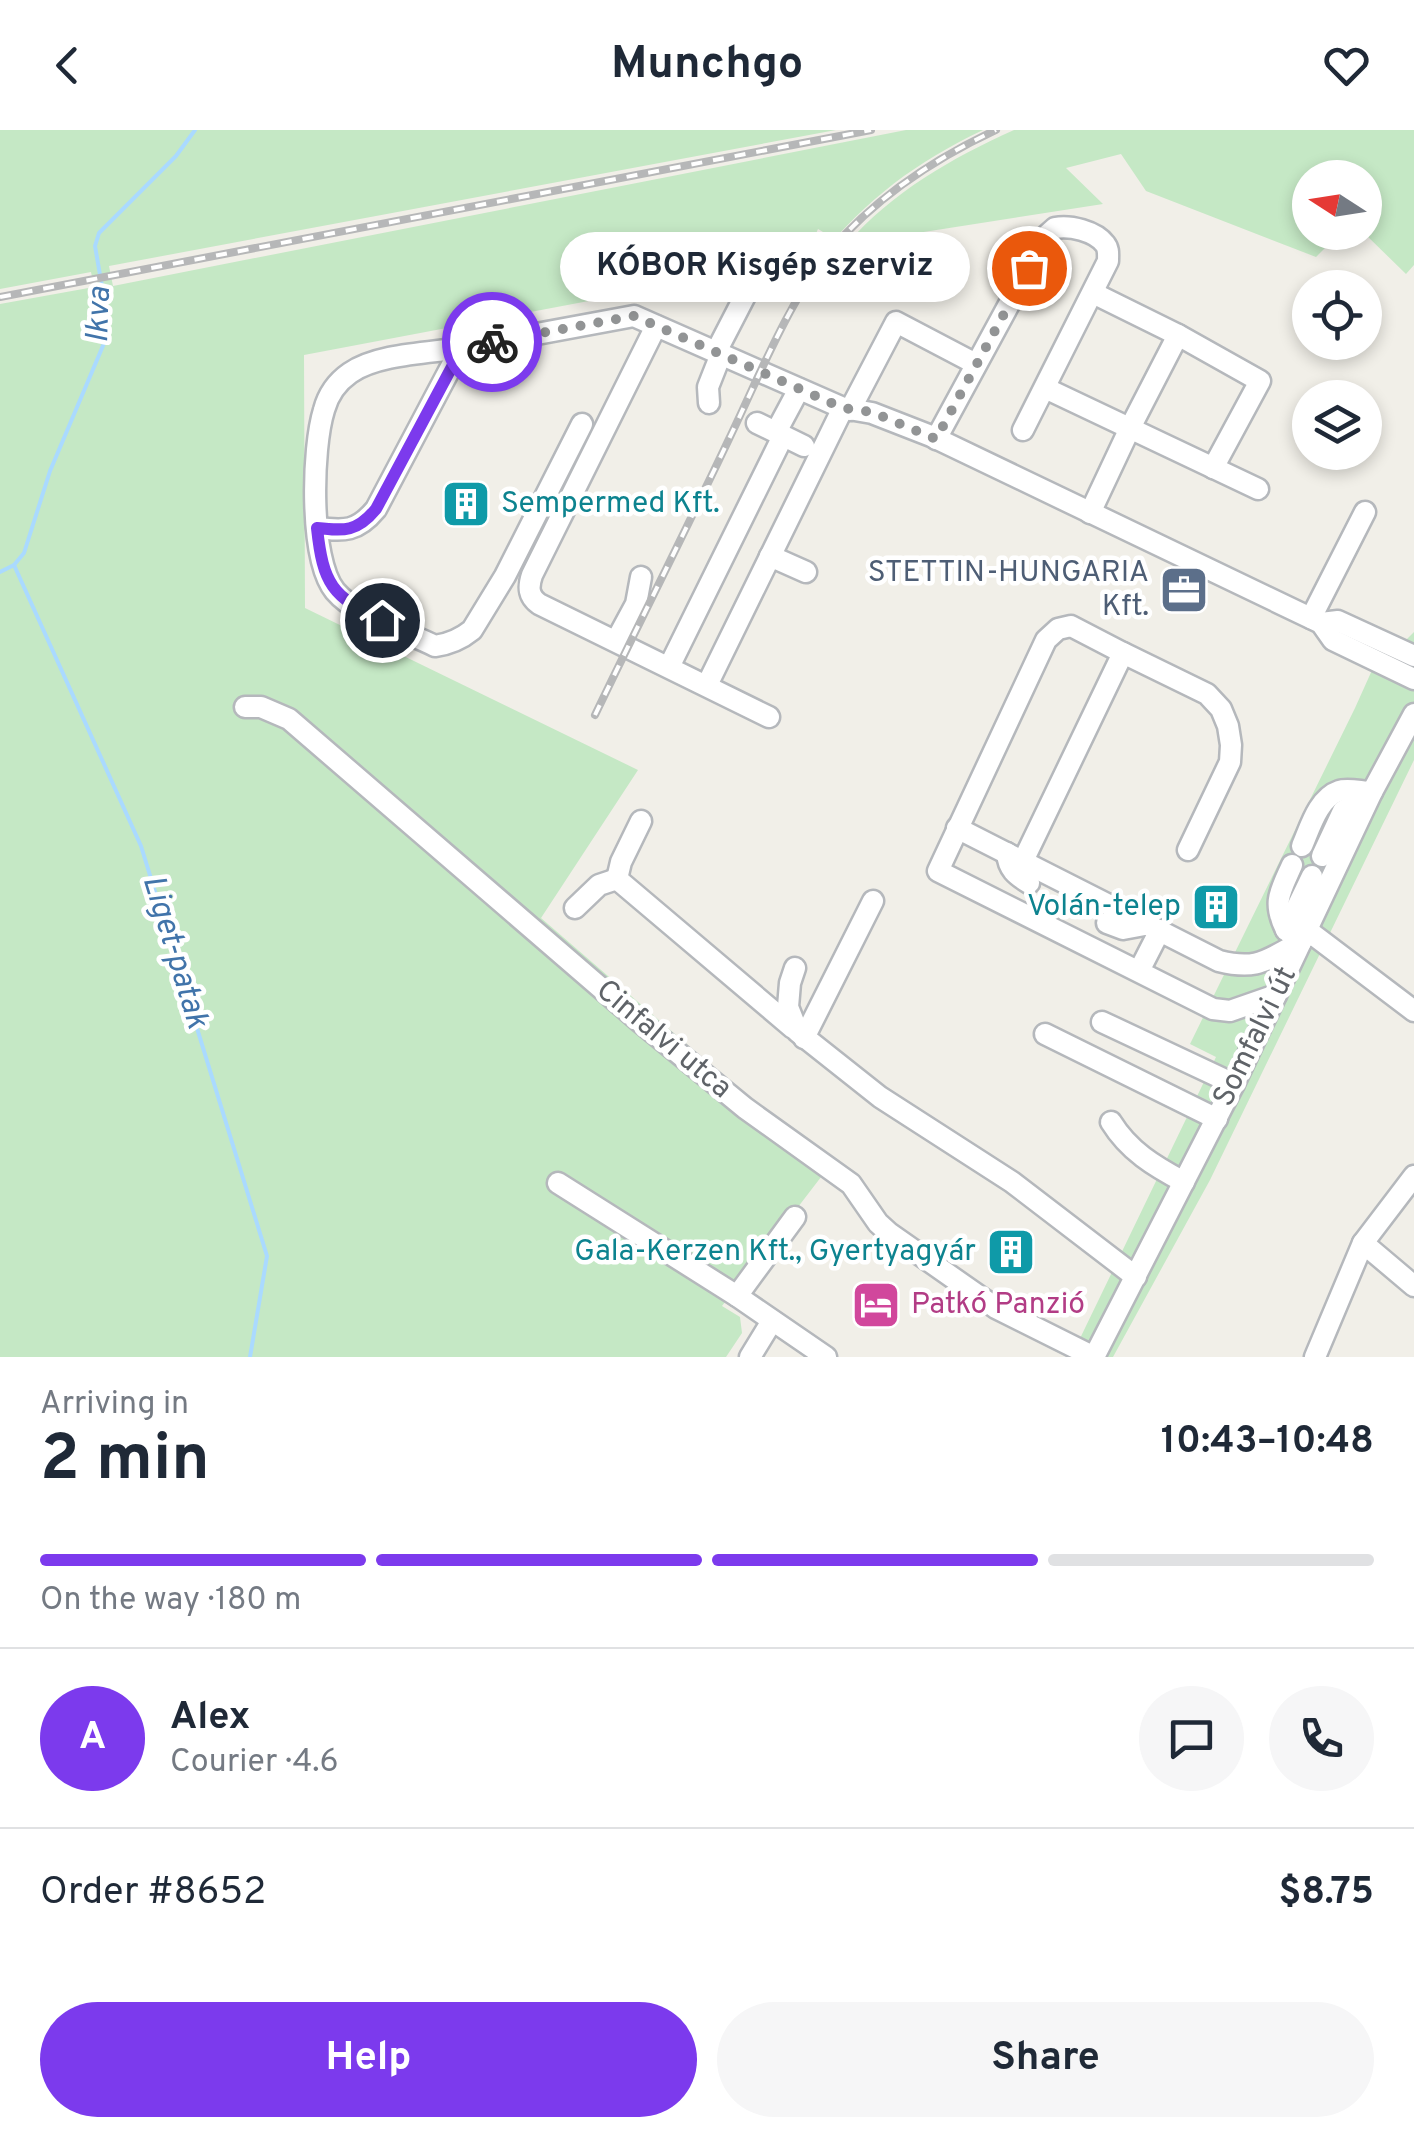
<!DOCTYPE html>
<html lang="en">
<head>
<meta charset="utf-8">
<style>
	:root { --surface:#fff; --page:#f6f6f7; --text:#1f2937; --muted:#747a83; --line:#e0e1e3; --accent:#7c3aed }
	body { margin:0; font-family:Overpass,sans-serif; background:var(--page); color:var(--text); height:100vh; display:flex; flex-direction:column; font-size:38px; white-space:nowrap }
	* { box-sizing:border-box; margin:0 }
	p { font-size:32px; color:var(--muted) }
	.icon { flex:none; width:55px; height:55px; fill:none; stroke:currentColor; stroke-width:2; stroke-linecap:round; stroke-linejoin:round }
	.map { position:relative; height:1227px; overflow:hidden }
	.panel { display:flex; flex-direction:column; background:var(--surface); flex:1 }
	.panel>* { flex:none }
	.needle { width:65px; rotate:282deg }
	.fabs { position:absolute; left:1292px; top:30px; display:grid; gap:20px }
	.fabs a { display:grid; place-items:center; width:90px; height:90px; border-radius:50%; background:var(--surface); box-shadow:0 5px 15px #0003; font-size:50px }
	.pin { position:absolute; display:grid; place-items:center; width:85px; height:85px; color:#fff; margin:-42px; border:5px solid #fff; border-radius:50%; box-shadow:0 2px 10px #0007 }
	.courier { position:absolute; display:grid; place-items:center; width:100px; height:100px; margin:-50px; border:8px solid #7c3aed; border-radius:50%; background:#fff; color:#222; box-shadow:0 2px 12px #0007 }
	.bubble { position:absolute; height:70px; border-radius:35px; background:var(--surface); box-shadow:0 5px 15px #0003; font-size:32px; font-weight:700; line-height:70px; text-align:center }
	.summary em { font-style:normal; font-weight:700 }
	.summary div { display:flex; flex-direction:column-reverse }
	.summary { display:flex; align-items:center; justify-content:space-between; height:170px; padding:0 40px }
	h1 { font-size:65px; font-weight:700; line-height:75px }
	.bar { display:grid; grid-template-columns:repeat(4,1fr); gap:15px 10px; align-content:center; height:120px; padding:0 40px }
	.bar i { height:12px; border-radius:8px; background:var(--line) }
	.bar .selected { background:var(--accent) }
	.bar p { grid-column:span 4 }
	.line { display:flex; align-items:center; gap:25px; padding:0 40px; border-top:2px solid var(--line) }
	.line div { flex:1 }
	.round { display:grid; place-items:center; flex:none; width:105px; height:105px; border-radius:52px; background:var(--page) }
	.button { display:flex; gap:20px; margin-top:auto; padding:20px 40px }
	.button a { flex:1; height:115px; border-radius:60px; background:var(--accent); color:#fff; font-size:40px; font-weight:700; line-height:115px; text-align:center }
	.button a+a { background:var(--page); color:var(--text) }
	header { display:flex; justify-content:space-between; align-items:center; height:130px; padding:0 40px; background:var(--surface); font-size:45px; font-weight:700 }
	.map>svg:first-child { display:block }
</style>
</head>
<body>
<header><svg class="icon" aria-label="back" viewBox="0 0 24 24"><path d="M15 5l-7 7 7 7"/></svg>Munchgo<svg class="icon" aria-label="heart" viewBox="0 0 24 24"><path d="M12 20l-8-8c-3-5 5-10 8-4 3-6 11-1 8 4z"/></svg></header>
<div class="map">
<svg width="1414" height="1227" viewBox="0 0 1414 1227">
	<rect width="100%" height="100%" fill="#f1efe8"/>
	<g fill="#c5e8c5">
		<path d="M0,0H836L109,136L113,156L906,0H983C914,33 864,71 816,131L828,105L818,99L794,154L758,139L304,225L305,478L638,640L541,788L757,975L831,1034L722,1176L740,1187L742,1203L726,1227H0V174L94,157L91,142L0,159Z"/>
		<path d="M1014,0H1414V135L1406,144L1364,103L1365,48H1310V102L1340,103L1316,127L1146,61L1121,24L1066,38L1103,74L847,114C892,62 952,28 1014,0Z"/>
		<path d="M1382,499L1406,510L1414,502V630L1210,1050L1113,1227H1071L1216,927L1190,914L1355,578L1373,538L1362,532Z"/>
	</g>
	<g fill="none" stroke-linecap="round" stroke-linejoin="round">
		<g stroke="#aadaff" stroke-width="4">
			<path d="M14,435L141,716L267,1126L250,1227"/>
			<path d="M0,442L14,435L24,423L50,341L105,211L107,185L95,116L99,103L176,26L195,0"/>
		</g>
		<g stroke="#b5b8bc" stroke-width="25">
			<g id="minor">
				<path d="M1093,163L1178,205L1260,251L1213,338"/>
				<path d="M656,196L532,445C528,457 528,466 539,474L769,587"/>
				<path d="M461,218C429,223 377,224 350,243C337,252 328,265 324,280C312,318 309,429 335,461C356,486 405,501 435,516C450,514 461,509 472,500L505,446L582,294"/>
				<path d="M716,222L747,162"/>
				<path d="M1045,258L1258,359"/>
				<path d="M709,273L708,257L721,224"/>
				<path d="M850,280L896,192L976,234"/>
				<path d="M757,293L804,316"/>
				<path d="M776,302L799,259"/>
				<path d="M936,309L1046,106L1055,98C1070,95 1095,101 1105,114C1109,119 1108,124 1108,131L1023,300"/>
				<path d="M1090,383L1130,298L1178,205"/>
				<path d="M317,398C345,401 357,402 376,379L461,218L634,186L843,278L872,283L931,306L1321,493L1333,510L1414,549"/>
				<path d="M770,426L806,442"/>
				<path d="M1311,488L1365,382"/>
				<path d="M1321,493L1338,491L1414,526"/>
				<path d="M616,511L636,474L641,447"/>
				<path d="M1123,523L1071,496L1058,499L1046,510L938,741L1213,879L1230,881L1276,865"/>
				<path d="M669,537L783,306"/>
				<path d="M707,555L843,278"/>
				<path d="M245,577H261L289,589L638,890L745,978L851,1054L878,1093L889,1103L996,1178L1094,1227"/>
				<path d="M957,698L1219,831C1259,841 1267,829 1301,812"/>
				<path d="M1302,716C1310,698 1318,668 1339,661C1348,658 1362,662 1372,662"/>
				<path d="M1007,723C1008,739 1016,745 1029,753"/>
				<path d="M1322,726L1343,681L1370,664"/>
				<path d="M1023,731L1123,523L1207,564L1221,579L1228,596L1231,615L1230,632L1188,720"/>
				<path d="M617,749L621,732L641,691"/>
				<path d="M575,778L599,755L617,749L793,898"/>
				<path d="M1107,793L1123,799L1150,794"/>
				<path d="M1286,800C1272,772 1280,762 1292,735"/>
				<path d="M1307,800L1414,881"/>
				<path d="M1301,812L1286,800L1312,746"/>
				<path d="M795,838L790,853L788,877L798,902L880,967L1012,1052L1136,1147"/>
				<path d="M1139,841L1160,800"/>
				<path d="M1102,892L1234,954"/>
				<path d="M1045,904L1217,989"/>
				<path d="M804,908L873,771"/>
				<path d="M1111,992C1129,1021 1154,1036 1184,1052"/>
				<path d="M558,1053L737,1166"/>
				<path d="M795,1087L737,1166L826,1227"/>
				<path d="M1363,1113L1414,1156"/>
				<path d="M750,1227L772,1191"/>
				<path d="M1094,1227L1234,954L1372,662L1414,584"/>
				<path d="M1315,1227L1363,1113L1414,1046"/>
			</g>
		</g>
		<use href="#minor" stroke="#fff" stroke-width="20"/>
		<g stroke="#b6b7b8" stroke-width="8">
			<g id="rail">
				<path d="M0,167L871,0"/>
				<path d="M595,585C639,493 685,402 729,309C757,251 789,170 830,121C875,68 934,29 996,0"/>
			</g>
		</g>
		<use href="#rail" stroke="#fff" stroke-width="4" stroke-dasharray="11" stroke-linecap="butt"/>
	</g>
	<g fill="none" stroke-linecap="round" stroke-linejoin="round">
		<path stroke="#929495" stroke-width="10" stroke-dasharray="0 18" d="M492,212L634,186L843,278L872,282L936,309L1029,138"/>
		<path stroke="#7c3aed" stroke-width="12" d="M382,490C332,467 323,454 317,398C345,401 357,402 376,379L462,218L492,212"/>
	</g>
	<defs>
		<g id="building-square" transform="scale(2.5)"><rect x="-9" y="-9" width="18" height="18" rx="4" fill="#0f9aa8" stroke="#fff"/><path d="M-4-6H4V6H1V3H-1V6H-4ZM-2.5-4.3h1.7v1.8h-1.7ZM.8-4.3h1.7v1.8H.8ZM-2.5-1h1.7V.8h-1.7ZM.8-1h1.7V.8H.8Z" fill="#fff"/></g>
		<g id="office-square" transform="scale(2.5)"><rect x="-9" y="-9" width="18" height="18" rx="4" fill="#5c6f8a" stroke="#fff"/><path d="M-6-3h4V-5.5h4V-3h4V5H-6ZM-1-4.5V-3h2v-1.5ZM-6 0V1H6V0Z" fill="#fff"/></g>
		<g id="hotel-square" transform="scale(2.5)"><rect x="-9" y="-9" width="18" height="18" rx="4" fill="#d1479c" stroke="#fff"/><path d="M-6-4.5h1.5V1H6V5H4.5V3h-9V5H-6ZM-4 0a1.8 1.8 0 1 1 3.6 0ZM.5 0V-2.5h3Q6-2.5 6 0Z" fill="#fff"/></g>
	</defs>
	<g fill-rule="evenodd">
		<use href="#building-square" x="466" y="374"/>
		<use href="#office-square" x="1184" y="460"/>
		<use href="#building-square" x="1216" y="777"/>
		<use href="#building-square" x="1011" y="1122"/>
		<use href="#hotel-square" x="876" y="1175"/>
	</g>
	<g text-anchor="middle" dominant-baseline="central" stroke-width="9" stroke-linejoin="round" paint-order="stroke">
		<g font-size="30" fill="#0d838f" stroke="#fff" text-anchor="end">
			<text x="501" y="374" text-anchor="start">Sempermed Kft.</text>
			<text x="1181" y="777">Volán-telep</text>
			<text x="976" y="1122">Gala-Kerzen Kft., Gyertyagyár</text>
		</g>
		<g font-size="30" fill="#4e5e75" stroke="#fff" text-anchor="end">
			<text x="1149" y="443">STETTIN-HUNGARIA<tspan x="1149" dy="34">Kft.</tspan></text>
		</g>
		<g font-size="30" fill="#5f6368" stroke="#fff">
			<text transform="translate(1256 907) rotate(-64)">Somfalvi út</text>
			<text transform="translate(663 910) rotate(40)">Cinfalvi utca</text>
		</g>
		<g font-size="30" fill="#b23c85" stroke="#fff" text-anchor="start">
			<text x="911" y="1175">Patkó Panzió</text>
		</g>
		<g font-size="32" font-style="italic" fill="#4174aa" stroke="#fff">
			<text transform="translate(100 185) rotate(-88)">Ikva</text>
			<text transform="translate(174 822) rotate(73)">Liget-patak</text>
		</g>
	</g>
</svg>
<div class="fabs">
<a><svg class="needle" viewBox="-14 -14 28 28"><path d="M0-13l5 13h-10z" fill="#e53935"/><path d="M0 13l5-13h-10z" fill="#747a83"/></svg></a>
<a><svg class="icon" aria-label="locate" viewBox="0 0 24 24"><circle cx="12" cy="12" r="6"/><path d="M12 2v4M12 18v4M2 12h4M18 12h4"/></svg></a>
<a><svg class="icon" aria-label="layers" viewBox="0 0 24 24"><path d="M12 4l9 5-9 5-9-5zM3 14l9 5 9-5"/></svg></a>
</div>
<div class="pin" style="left:1029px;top:138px;background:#ea580c"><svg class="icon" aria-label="bag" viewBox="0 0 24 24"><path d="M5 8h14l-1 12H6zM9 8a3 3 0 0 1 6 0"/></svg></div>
<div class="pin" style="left:382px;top:490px;background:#1f2937"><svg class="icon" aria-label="home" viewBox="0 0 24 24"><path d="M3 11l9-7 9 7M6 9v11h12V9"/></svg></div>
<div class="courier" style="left:492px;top:212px"><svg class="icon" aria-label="bike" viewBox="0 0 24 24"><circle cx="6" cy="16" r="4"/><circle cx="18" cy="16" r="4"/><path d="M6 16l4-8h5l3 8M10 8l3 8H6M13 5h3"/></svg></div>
<div class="bubble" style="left:560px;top:102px;width:410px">KÓBOR Kisgép szerviz</div>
</div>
<section class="panel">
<div class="summary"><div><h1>2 min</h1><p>Arriving in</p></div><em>10:43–10:48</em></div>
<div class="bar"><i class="selected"></i><i class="selected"></i><i class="selected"></i><i></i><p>On the way · 180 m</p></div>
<div class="line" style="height:180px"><b class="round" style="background:var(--accent);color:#fff">A</b><div><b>Alex</b><p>Courier · 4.6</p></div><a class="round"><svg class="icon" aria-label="chat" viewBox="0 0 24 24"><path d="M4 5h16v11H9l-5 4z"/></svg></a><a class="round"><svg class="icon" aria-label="phone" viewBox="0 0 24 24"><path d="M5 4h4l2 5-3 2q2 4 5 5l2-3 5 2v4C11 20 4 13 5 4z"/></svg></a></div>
<div class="line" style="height:130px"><div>Order #8652</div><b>$8.75</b></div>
<div class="button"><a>Help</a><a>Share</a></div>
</section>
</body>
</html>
